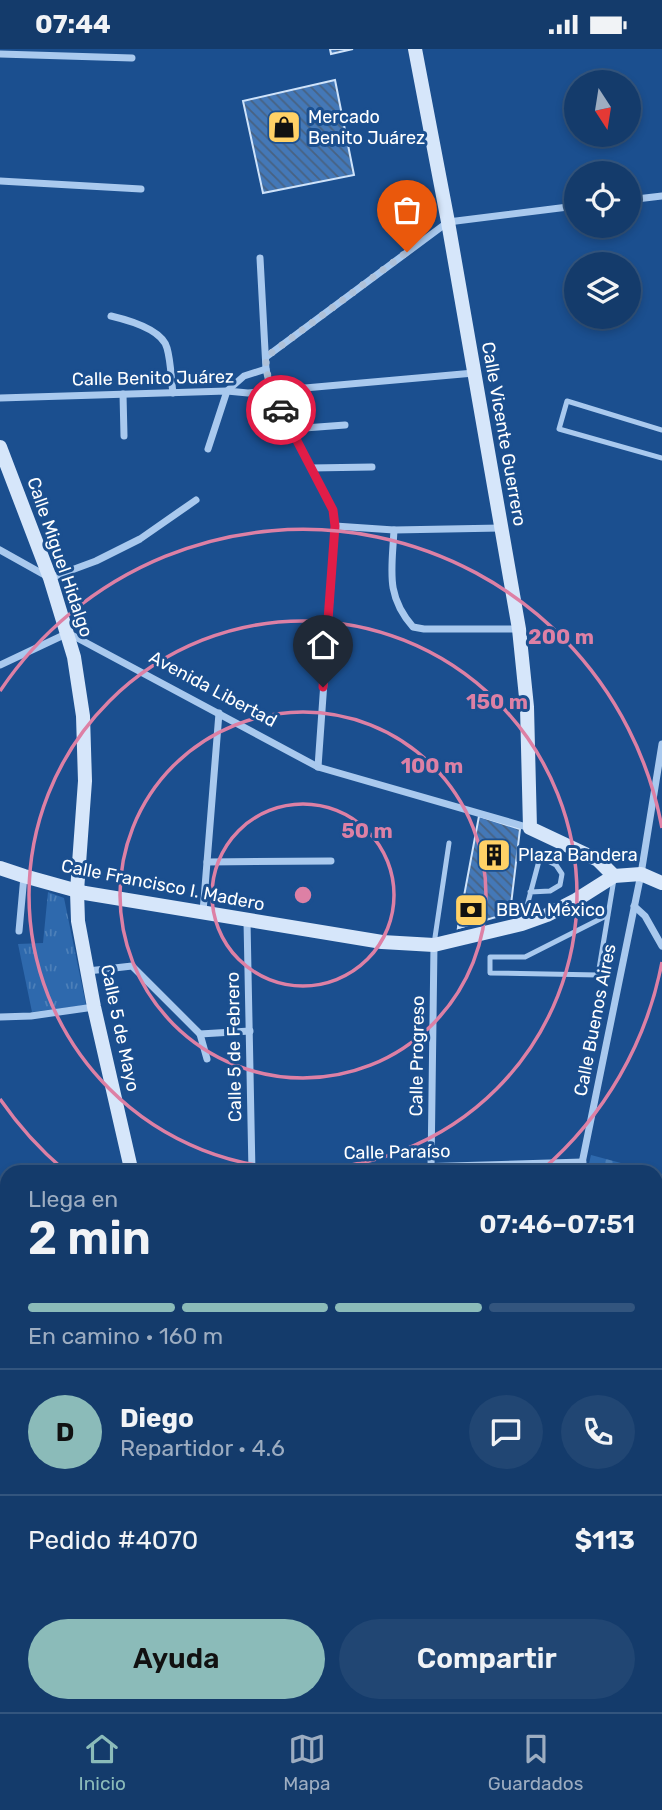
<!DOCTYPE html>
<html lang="es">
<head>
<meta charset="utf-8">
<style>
	:root { --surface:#143b6b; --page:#214673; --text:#f1f3f6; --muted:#9dadc1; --line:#33557e; --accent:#8bbbb9 }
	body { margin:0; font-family:Rubik,sans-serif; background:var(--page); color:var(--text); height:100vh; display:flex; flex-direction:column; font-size:26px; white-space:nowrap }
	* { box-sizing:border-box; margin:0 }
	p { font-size:23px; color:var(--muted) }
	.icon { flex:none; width:38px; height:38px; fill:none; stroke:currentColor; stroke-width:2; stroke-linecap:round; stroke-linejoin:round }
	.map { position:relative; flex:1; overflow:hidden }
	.sheet { position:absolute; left:0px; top:1116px; width:663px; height:548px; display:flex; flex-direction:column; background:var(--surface); border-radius:21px 21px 0 0; box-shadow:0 4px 10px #0003,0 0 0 2px var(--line) }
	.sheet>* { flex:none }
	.needle { width:46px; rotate:168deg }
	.buttons { position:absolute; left:564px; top:21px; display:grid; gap:14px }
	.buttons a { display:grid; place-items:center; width:77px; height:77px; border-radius:50%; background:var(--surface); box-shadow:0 4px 10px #0003,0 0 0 2px var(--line); font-size:35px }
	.pin { position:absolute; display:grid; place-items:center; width:60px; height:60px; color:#fff; margin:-72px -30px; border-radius:50% 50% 50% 0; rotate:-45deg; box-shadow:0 0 7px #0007 }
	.pin .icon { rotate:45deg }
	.courier { position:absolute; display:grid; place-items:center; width:70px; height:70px; margin:-35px; border:5px solid #e11d48; border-radius:50%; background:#fff; color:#222; box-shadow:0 2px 9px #0007 }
	.headline em { font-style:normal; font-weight:600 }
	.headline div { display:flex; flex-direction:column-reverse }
	.headline { display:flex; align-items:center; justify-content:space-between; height:119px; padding:0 28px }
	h1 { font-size:46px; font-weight:600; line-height:52px }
	.bar { display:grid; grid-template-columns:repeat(4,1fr); gap:10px 7px; align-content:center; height:84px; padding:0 28px }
	.bar i { height:9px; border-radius:5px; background:var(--line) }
	.bar .on { background:var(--accent) }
	.bar p { grid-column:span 4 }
	.line { display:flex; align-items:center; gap:18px; padding:0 28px; border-top:2px solid var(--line) }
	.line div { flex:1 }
	.round { display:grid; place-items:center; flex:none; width:74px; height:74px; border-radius:37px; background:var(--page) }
	.primary-button { display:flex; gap:14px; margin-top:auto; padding:14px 28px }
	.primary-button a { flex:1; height:80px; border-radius:42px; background:var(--accent); color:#111; font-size:28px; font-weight:600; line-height:80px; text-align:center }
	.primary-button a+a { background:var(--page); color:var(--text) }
	.status { display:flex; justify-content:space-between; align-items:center; height:49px; padding:0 35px; background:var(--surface); direction:ltr }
	.status svg { height:19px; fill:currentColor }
	.menu { display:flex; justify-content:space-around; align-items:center; height:98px; border-top:2px solid var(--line); background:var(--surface); font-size:19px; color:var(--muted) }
	.menu a { display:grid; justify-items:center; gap:4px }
	.menu .on { color:var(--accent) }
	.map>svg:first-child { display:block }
</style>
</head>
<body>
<div class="status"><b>07:44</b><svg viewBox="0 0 49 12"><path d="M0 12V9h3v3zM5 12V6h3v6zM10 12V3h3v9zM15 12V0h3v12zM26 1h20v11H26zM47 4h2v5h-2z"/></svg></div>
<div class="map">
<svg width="662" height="1663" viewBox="0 0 662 1663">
	<defs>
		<pattern id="grass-tufts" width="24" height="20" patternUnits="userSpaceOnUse" patternTransform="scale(1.75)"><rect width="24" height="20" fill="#2e69ad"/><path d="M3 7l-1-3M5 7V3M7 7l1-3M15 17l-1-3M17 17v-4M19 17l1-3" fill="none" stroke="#4d80b9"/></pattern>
		<pattern id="cemetery-stones" width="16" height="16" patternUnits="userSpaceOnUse" patternTransform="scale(1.75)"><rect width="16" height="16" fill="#2e69ad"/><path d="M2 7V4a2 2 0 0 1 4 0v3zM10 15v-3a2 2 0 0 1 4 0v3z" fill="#4d80b9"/></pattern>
		<pattern id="building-back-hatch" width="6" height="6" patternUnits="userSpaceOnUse" patternTransform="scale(1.75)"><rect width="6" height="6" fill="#4478b7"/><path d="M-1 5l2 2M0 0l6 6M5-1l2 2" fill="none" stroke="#486282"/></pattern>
	</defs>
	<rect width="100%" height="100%" fill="#1b4f8f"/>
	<path fill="url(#grass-tufts)" d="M48,843L64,849L86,956L32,963L18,895L43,894Z"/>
	<path fill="url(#cemetery-stones)" d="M591,1106L662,1125V1300L656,1299V1124L587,1123Z"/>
	<g fill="url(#building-back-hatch)" stroke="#cfe3fa" stroke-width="2">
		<path d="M330,0H353L331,5Z"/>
		<path d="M335,31L354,126L263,144L243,52Z"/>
		<path d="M479,767L520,780L510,864L458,879Z"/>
		<path d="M464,847L483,850L479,873L458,879Z"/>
	</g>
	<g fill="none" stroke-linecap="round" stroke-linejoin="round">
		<g stroke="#a9c9ee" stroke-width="5">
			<path d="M662,381L567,352L559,380L662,409"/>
			<path d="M608,866L525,908H490V924L598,926L614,830"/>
			<path d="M523,872L540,808L556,816L562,825L560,836L550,842L530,843"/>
			<path d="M434,895L449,794"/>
		</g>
		<g stroke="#a9c9ee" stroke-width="7">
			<path d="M0,5L132,9"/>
			<path d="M0,132L141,140"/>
			<path d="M628,151L662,147"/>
			<path d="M260,209L266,320L271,342L333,461L335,477L318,718"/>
			<path d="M111,267C128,271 162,280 167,299C171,313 171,330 173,344"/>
			<path d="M266,308L448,173L576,157"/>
			<path d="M123,345L124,387"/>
			<path d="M0,349L227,342L248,344L474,324"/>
			<path d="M291,380L345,376"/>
			<path d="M208,400L227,342L244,327L266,320"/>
			<path d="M311,419L372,418"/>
			<path d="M335,477L394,481L501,479"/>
			<path d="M394,481C392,521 385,546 413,578L424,580H519"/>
			<path d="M0,501L50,529L96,512L140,490L196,451"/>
			<path d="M0,616L68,584L318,718L530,779"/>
			<path d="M207,813L331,812"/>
			<path d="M634,857L645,867L662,897"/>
			<path d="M203,863L219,664"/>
			<path d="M247,872L252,1123"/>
			<path d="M19,882L24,827"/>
			<path d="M88,922L132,917L200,985L250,982"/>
			<path d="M0,968L31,967L94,958"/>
			<path d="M200,985L207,1010"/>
			<path d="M431,1119L434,896"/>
			<path d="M211,1124L583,1113"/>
			<path d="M580,1124L641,825L662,695"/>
			<path d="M656,1372L662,1383"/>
			<path d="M0,1391H7"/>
			<path d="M656,1502L662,1512"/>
			<path d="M0,1507L2,1506L3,1503L7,1454"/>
			<path d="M0,1547L7,1549"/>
			<path d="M0,1611L7,1613"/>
			<path d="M656,1630L662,1638"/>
			<path d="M254,1657L257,1663"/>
			<path d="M459,1663L460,1657"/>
		</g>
		<g stroke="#d6e6fa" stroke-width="14">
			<path d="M415,0L448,173L519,580L527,658L530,779L598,811L614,827"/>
			<path d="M0,398L50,529L74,608L83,667L85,732L77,842L78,872L94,958L132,1124"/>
			<path d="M0,819L24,827L85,844L382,893L434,896L522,875L547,866L576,851L614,827L641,825L662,834"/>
			<path d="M151,1663V1657"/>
		</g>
	</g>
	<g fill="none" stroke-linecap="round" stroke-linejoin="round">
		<path stroke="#afc1d8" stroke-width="7" stroke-dasharray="0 12.6" d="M281,361C272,343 266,328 266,308L407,203"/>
		<path stroke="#e11d48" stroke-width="9" d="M281,361L333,461L335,477L323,638"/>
	</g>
	<g fill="none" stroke="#dd80a5" stroke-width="3.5">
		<circle cx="303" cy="846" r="91"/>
		<circle cx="303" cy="846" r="183"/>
		<circle cx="303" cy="846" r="274"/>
		<path d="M662 913A365 365 0 0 1 542 1121M64 1121A365 365 0 0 1 0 1050M0 642A365 365 0 0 1 662 779"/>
	</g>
	<defs>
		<g id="shop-square" transform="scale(1.75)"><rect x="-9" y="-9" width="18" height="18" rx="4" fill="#ffd166" stroke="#1b4f8f"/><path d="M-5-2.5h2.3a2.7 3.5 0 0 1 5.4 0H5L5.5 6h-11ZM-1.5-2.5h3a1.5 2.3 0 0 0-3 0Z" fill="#111"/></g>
		<g id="building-square" transform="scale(1.75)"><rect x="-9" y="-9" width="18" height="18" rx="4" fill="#ffd166" stroke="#1b4f8f"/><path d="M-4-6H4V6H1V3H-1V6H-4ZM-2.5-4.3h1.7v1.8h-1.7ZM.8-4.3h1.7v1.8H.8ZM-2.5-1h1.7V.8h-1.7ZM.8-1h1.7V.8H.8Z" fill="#111"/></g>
		<g id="bank-square" transform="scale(1.75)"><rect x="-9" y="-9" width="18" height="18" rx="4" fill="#ffd166" stroke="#1b4f8f"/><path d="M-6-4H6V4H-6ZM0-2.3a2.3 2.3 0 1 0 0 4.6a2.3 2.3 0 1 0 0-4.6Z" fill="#111"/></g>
	</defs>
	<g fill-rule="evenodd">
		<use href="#shop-square" x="284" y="78"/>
		<use href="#building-square" x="494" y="806"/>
		<use href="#bank-square" x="471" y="861"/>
	</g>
	<g text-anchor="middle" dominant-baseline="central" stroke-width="6" stroke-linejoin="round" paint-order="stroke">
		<g font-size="18" fill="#fff" stroke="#1b4f8f" text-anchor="start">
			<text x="308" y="68">Mercado<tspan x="308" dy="21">Benito Juárez</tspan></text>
			<text x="518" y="806">Plaza Bandera</text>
			<text x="496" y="861">BBVA México</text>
		</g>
		<g font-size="18" fill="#fff" stroke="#1b4f8f">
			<text transform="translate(153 329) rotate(-1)">Calle Benito Juárez</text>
			<text transform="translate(504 385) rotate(80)">Calle Vicente Guerrero</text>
			<text transform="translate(60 508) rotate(71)">Calle Miguel Hidalgo</text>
			<text transform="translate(213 640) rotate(28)">Avenida Libertad</text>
			<text transform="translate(163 836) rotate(11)">Calle Francisco I. Madero</text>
			<text transform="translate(595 971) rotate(-79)">Calle Buenos Aires</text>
			<text transform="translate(120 979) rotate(78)">Calle 5 de Mayo</text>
			<text transform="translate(234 998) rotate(-91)">Calle 5 de Febrero</text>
			<text transform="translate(417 1007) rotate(-89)">Calle Progreso</text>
			<text transform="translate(397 1103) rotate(-1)">Calle Paraíso</text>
		</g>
	</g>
	<circle cx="303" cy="846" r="10" fill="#dd80a5" stroke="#1b4f8f" stroke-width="3.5"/>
	<g font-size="21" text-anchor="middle" font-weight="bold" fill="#dd80a5" stroke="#1b4f8f" stroke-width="6" stroke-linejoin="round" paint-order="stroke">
		<text x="561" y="595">200 m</text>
		<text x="497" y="660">150 m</text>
		<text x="432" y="724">100 m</text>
		<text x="367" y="789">50 m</text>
	</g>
</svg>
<div class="buttons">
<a><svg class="needle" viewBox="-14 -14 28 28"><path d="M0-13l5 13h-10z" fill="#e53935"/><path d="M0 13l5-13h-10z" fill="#9dadc1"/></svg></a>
<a><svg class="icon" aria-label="locate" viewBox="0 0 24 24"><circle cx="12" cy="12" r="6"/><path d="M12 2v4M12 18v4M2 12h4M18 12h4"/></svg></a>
<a><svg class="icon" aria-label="layers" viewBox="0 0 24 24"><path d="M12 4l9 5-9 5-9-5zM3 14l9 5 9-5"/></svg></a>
</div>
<div class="pin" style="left:407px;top:203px;background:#ea580c"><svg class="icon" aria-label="bag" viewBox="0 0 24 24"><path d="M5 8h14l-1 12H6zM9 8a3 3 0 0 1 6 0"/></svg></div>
<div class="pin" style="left:323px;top:638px;background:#1f2937"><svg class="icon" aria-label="home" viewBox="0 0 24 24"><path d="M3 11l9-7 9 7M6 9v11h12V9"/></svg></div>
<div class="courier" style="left:281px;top:361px"><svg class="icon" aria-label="car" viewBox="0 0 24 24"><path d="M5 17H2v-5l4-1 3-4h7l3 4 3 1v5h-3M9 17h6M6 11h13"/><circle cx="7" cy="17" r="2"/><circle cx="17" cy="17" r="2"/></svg></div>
<section class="sheet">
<div class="headline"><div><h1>2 min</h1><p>Llega en</p></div><em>07:46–07:51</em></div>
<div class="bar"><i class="on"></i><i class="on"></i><i class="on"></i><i></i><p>En camino · 160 m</p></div>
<div class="line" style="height:126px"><b class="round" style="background:var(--accent);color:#111">D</b><div><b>Diego</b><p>Repartidor · 4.6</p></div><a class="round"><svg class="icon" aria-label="chat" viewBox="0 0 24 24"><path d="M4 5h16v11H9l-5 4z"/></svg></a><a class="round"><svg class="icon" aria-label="phone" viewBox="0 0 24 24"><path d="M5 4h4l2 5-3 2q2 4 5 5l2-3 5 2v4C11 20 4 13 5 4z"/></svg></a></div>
<div class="line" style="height:91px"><div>Pedido #4070</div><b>$113</b></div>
<div class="primary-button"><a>Ayuda</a><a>Compartir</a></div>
</section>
</div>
<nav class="menu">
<a class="on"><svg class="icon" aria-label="home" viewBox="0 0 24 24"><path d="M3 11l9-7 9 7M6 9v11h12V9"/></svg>Inicio</a>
<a><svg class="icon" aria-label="map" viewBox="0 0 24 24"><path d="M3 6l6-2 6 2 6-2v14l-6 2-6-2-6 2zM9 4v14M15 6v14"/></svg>Mapa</a>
<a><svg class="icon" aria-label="saved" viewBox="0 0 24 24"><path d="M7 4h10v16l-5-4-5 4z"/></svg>Guardados</a>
</nav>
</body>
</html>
